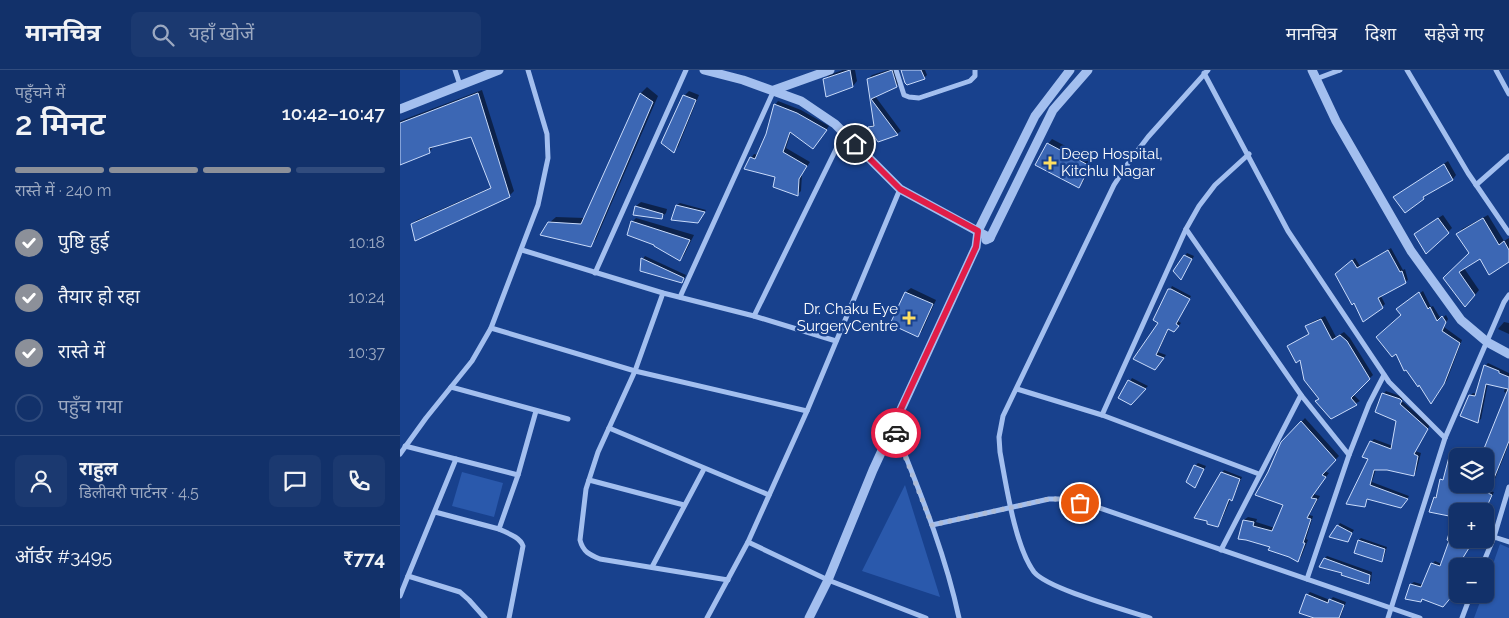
<!DOCTYPE html>
<html lang="hi">
<head>
<meta charset="utf-8">
<style>
	:root { --surface:#12316a; --page:#1b3970; --text:#f1f3f6; --muted:#9ca9c1; --line:#314c7e; --accent:#8c9099 }
	body { margin:0; font-family:Raleway,"Noto Sans Devanagari",sans-serif; background:var(--page); color:var(--text); height:100vh; display:flex; flex-direction:column; font-size:19px; white-space:nowrap }
	* { box-sizing:border-box; margin:0 }
	p { font-size:16px; color:var(--muted) }
	.icon { flex:none; width:28px; height:28px; fill:none; stroke:currentColor; stroke-width:2; stroke-linecap:round; stroke-linejoin:round }
	.map { position:relative; flex:1; overflow:hidden }
	.sheet { display:flex; flex-direction:column; background:var(--surface); width:400px }
	.sheet>* { flex:none }
	.fabs { position:absolute; left:1049px; top:378px; display:grid; gap:10px }
	.fabs a { display:grid; place-items:center; width:45px; height:45px; border-radius:8px; background:var(--surface); box-shadow:0 1px 4px #0004,0 0 0 1px var(--line); font-size:25px }
	.pin { position:absolute; display:grid; place-items:center; width:42px; height:42px; color:#fff; margin:-21px; border:2px solid #fff; border-radius:50%; box-shadow:0 1px 5px #0007 }
	.courier { position:absolute; display:grid; place-items:center; width:50px; height:50px; margin:-25px; border:4px solid #e11d48; border-radius:50%; background:#fff; color:#222; box-shadow:0 1px 6px #0007 }
	.overview em { font-style:normal; font-weight:600 }
	.overview div { display:flex; flex-direction:column-reverse }
	.overview { display:flex; align-items:center; justify-content:space-between; height:85px; padding:0 15px }
	h1 { font-size:32px; font-weight:600; line-height:38px }
	.bar { display:grid; grid-template-columns:repeat(4,1fr); gap:8px 5px; align-content:center; height:60px; padding:0 15px }
	.bar i { height:6px; border-radius:4px; background:var(--line) }
	.bar .current { background:var(--accent) }
	.bar p { grid-column:span 4 }
	.line { display:flex; align-items:center; gap:12px; padding:0 15px; border-top:1px solid var(--line) }
	.line div { flex:1 }
	.round { display:grid; place-items:center; flex:none; width:52px; height:52px; border-radius:8px; background:var(--page) }
	ol { padding:0 15px; list-style:none }
	li { display:flex; align-items:center; gap:15px; height:55px }
	li p { margin-inline-start:auto }
	li .icon { padding:5px; border-radius:50%; background:var(--accent); color:#fff; stroke-width:4 }
	li:last-child { color:var(--muted) }
	li i { width:28px; height:28px; border:2px solid var(--line); border-radius:50% }
	header { display:flex; align-items:center; gap:30px; box-sizing:border-box; height:70px; padding:0 25px; background:var(--surface); border-bottom:1px solid var(--line) }
	header strong { font-size:24px }
	nav { display:flex; gap:28px; margin-inline-start:auto; font-size:18px }
	.search { width:350px; height:45px; background:var(--page); display:flex; align-items:center; gap:12px; box-sizing:border-box; padding:0 18px; border-radius:8px; color:var(--muted); font-size:19px }
	main { display:flex; flex:1; min-height:0 }
	.map>svg:first-child { display:block }
</style>
</head>
<body>
<header>
<strong>मानचित्र</strong>
<div class="search"><svg class="icon" aria-label="search" viewBox="0 0 24 24"><circle cx="10" cy="10" r="6"/><path d="M15 15l6 6"/></svg>यहाँ खोजें</div>
<nav><a>मानचित्र</a><a>दिशा</a><a>सहेजे गए</a></nav>
</header>
<main>
<section class="sheet">
<div class="overview"><div><h1>2 मिनट</h1><p>पहुँचने में</p></div><em>10:42–10:47</em></div>
<div class="bar"><i class="current"></i><i class="current"></i><i class="current"></i><i></i><p>रास्ते में · 240 m</p></div>
<ol>
<li><svg class="icon" aria-label="check" viewBox="0 0 24 24"><path d="M5 12l5 5 9-10"/></svg>पुष्टि हुई<p>10:18</p></li>
<li><svg class="icon" aria-label="check" viewBox="0 0 24 24"><path d="M5 12l5 5 9-10"/></svg>तैयार हो रहा<p>10:24</p></li>
<li><svg class="icon" aria-label="check" viewBox="0 0 24 24"><path d="M5 12l5 5 9-10"/></svg>रास्ते में<p>10:37</p></li>
<li><i></i>पहुँच गया</li>
</ol>
<div class="line" style="height:90px"><a class="round"><svg class="icon" aria-label="person" viewBox="0 0 24 24"><circle cx="12" cy="8" r="4"/><path d="M4 21q1-7 8-7t8 7"/></svg></a><div><b>राहुल</b><p>डिलीवरी पार्टनर · 4.5</p></div><a class="round"><svg class="icon" aria-label="chat" viewBox="0 0 24 24"><path d="M4 5h16v11H9l-5 4z"/></svg></a><a class="round"><svg class="icon" aria-label="phone" viewBox="0 0 24 24"><path d="M5 4h4l2 5-3 2q2 4 5 5l2-3 5 2v4C11 20 4 13 5 4z"/></svg></a></div>
<div class="line" style="height:65px"><div>ऑर्डर #3495</div><b>₹774</b></div>
</section>
<div class="map">
<svg width="1109" height="548" viewBox="0 0 1109 548">
	<rect width="100%" height="100%" fill="#18418d"/>
	<g fill="#2a59ac">
		<path d="M62,402L103,413L94,447L52,436Z"/>
		<path d="M505,415L540,527L462,501Z"/>
		<path d="M1100,474L1109,478V548H1074L1083,524H1085V517Z"/>
	</g>
	<g fill="#0007">
		<path d="M443,0H455L457,11L453,16L425,10L429,5Z"/>
		<path d="M488,0H496L500,12L496,16L475,26L501,61L497,64L470,57L475,53L468,9L472,5Z"/>
		<path d="M502,0H525L527,5L525,7L507,13Z"/>
		<path d="M247,17L258,26L196,169L190,176L149,153L156,147L185,148L241,23Z"/>
		<path d="M82,20L114,121L109,126L12,154L17,150L92,117L72,65L34,76L29,82L0,94V51Z"/>
		<path d="M289,21L299,25L278,77L274,81L284,26Z"/>
		<path d="M378,31L401,40L429,56L413,78L391,62L386,78L410,92L402,104L401,121L397,125L351,88L354,84L358,85L368,64L375,35Z"/>
		<path d="M652,69L694,91L683,112L679,116L648,74Z"/>
		<path d="M1048,91L1056,105L1053,109L1027,123L1023,128L995,127Z"/>
		<path d="M241,132L267,139L266,143L262,147L234,144L236,136Z"/>
		<path d="M280,133L306,140L298,152L277,135Z"/>
		<path d="M1043,145L1052,158L1048,162L1020,160Z"/>
		<path d="M1088,145L1104,171L1109,168V190L1080,187L1064,198L1079,220L1070,231L1045,208L1071,183L1058,164L1062,159Z"/>
		<path d="M236,148L294,165L284,185L280,190L232,152Z"/>
		<path d="M991,178L1003,200L1005,199L1008,210L981,226L985,234L982,237L940,201L955,188L960,196Z"/>
		<path d="M787,183L794,186L781,208L785,186Z"/>
		<path d="M245,186L286,205L284,209L281,212L243,189Z"/>
		<path d="M772,216L791,226L778,251L781,253L774,261L769,258L758,282L766,285L758,295L735,289L759,253L755,250Z"/>
		<path d="M511,218L536,230L522,261L517,265L506,222Z"/>
		<path d="M1023,221L1031,237L1033,236L1041,249L1046,245L1048,249L1044,257L1062,270L1047,310L1034,330L1000,237Z"/>
		<path d="M925,246L936,267L944,262L950,268L973,305L953,324L960,331L931,347L920,329L901,288L889,276L910,263L907,257L910,253Z"/>
		<path d="M1104,252L1109,253V264L1098,259Z"/>
		<path d="M1088,293L1109,303V374L1090,421L1094,422L1089,433L1086,436L1083,435L1080,441H1058V469H1073L1056,499L1058,503L1051,521L1054,522L1046,533L1023,528L1021,531L1011,514L1014,512L1024,515L1032,494L1035,491L1042,494L1051,470L1055,446L1030,441L1035,427L1038,424L1041,410L1045,408L1052,383L1054,381L1066,386H1058V414H1085V386H1083L1107,323L1104,322L1105,317L1088,313L1081,349L1078,351L1070,326L1073,323L1077,324L1085,296Z"/>
		<path d="M732,308L748,316L730,333L720,327Z"/>
		<path d="M986,321L1003,327L1002,331L1030,355L1015,381L1021,383L1016,402L1013,405L987,399H976L972,412L1009,426L1004,434L969,428L964,436L971,372L974,369L993,376L998,350L983,324Z"/>
		<path d="M905,348L939,386L924,401L929,403L913,424L920,426L909,445L913,446L906,469L908,470L901,487L897,490L872,476L844,450L848,447L857,449L856,452L875,458L885,435L869,403L882,373Z"/>
		<path d="M798,393L806,396L795,416V396Z"/>
		<path d="M824,400L842,407L834,426L831,429L820,453L817,456L822,403Z"/>
		<path d="M940,453L954,460L947,470L938,456Z"/>
		<path d="M961,468L987,477L984,487L982,490L959,470Z"/>
		<path d="M927,486L972,502L971,511L968,513L943,502L925,488Z"/>
		<path d="M910,522L930,530L933,527L946,532L940,548H923L907,525Z"/>
	</g>
	<g fill="#3c67b4" stroke="#c9dbfb">
		<path d="M450,0L453,17L426,27L423,9Z"/>
		<path d="M492,0L497,17L471,29L498,65L478,72L468,57L474,56L467,9Z"/>
		<path d="M501,0H521L525,9L507,15L505,13Z"/>
		<path d="M78,23L110,127L15,171L11,154L91,118L71,67L29,78L30,83L0,95V53Z"/>
		<path d="M240,23L253,32L191,177L140,165L148,152L181,154Z"/>
		<path d="M283,25L296,30L274,83L261,73Z"/>
		<path d="M374,34L397,43L427,60L413,79L390,62L383,82L407,96L399,109L398,126L373,117L375,107L344,99L350,87L355,89L366,64Z"/>
		<path d="M647,73L690,96L679,118L635,95Z"/>
		<path d="M1044,94L1053,110L1023,127L1024,129L1005,143L993,127Z"/>
		<path d="M276,135L305,142L298,153L271,150Z"/>
		<path d="M235,136L263,144L262,149L233,145Z"/>
		<path d="M1038,148L1049,163L1026,184L1014,164Z"/>
		<path d="M1083,148L1099,175L1104,171L1109,180V192L1089,205L1080,189L1059,202L1075,225L1065,237L1043,208L1069,183L1056,164Z"/>
		<path d="M231,151L290,170L280,191L254,176V175L227,165Z"/>
		<path d="M988,180L1000,202L1002,201L1006,213L978,228L983,238L963,252L954,233L952,235L935,204L952,190L957,198Z"/>
		<path d="M784,185L792,189L781,210L773,201Z"/>
		<path d="M241,188L284,208L282,213L240,201Z"/>
		<path d="M768,219H771L790,229L776,254L779,256L774,262L768,259L756,285L764,288L755,300L733,289L758,253L753,250Z"/>
		<path d="M505,222L533,234L518,267L490,254Z"/>
		<path d="M1019,222L1028,239L1030,237L1037,251L1042,246L1046,252L1042,261L1060,273L1044,314L1031,334L1019,315L1018,317L1006,300L1004,301L996,284L992,287L976,267L1001,245L996,239Z"/>
		<path d="M921,249L932,270L940,265L947,271L970,309L951,328L957,335L931,349L915,331L919,329L904,310L900,290L896,293L887,276L909,264L905,256Z"/>
		<path d="M1084,295L1099,301V303L1109,307V371L1088,423L1092,425L1085,441H1058V469H1071L1069,478L1054,502L1057,503L1049,524L1053,525L1043,537L1022,529L1021,532L1005,529L1010,514L1021,517L1031,493L1040,496L1049,471L1047,470L1054,447L1029,442L1034,427L1036,428L1040,409L1043,410L1050,383L1058,386V414H1085V386H1081L1108,319L1086,314L1078,353L1060,346L1069,325L1075,326Z"/>
		<path d="M728,310L746,319L731,335L718,328Z"/>
		<path d="M982,323L1000,329L1002,331L1000,334L1028,359L1014,384L1018,386L1014,406L987,400H974L970,415L1008,429L1001,438L967,429L965,437L946,434L968,389L962,387L970,371L991,379L996,351L975,342Z"/>
		<path d="M901,351L936,390L922,405L926,407L911,428L917,429L907,448L911,449L903,473H905L898,492L889,487L868,480L870,477L846,470L838,469L843,450L854,452L853,456L872,461L883,435L855,425L868,402L881,372Z"/>
		<path d="M794,395L804,399L795,418L786,412Z"/>
		<path d="M821,402L840,409L832,431L829,429L818,457L807,454V451L794,448Z"/>
		<path d="M937,455L952,463L948,472L929,467Z"/>
		<path d="M958,470L985,479L982,492L954,483Z"/>
		<path d="M924,488L970,505L969,514L941,505L942,503L919,497Z"/>
		<path d="M906,524L928,533L929,529L944,535L939,548H914L899,543Z"/>
	</g>
	<g fill="none" stroke-linecap="round" stroke-linejoin="round">
		<g stroke="#a3bfef" stroke-width="5">
			<path d="M55,0L60,15"/>
			<path d="M496,0L504,25L509,27L519,28L570,11L575,6V0"/>
			<path d="M1007,0L1068,103L1109,163"/>
			<path d="M1096,0L1109,24"/>
			<path d="M804,3L888,161L989,312L1045,368"/>
			<path d="M916,9L940,0"/>
			<path d="M1076,115L1109,86"/>
			<path d="M786,159L901,325"/>
			<path d="M122,180L263,223L354,246L436,271"/>
			<path d="M195,203L286,0"/>
			<path d="M263,223L235,301L198,382L186,419L180,470C183,482 190,485 200,489L328,510"/>
			<path d="M280,227L374,20"/>
			<path d="M354,246L444,63"/>
			<path d="M91,258L235,301L407,341"/>
			<path d="M51,317L168,349"/>
			<path d="M617,319L702,345L859,404"/>
			<path d="M702,345L786,159L799,136L815,115L849,84"/>
			<path d="M494,357C519,420 545,482 559,548"/>
			<path d="M209,358L369,425"/>
			<path d="M5,376L118,405"/>
			<path d="M0,384L26,348L72,291L91,258L138,135L148,88L147,64L128,0"/>
			<path d="M949,385L969,334L984,305"/>
			<path d="M189,410L284,435"/>
			<path d="M35,442L99,459L118,405L136,341"/>
			<path d="M532,455L649,429H660L691,435L1020,548"/>
			<path d="M99,459C107,463 120,467 123,476L109,548"/>
			<path d="M1094,467L1109,472"/>
			<path d="M348,472L428,510L526,548"/>
			<path d="M821,480L901,325L949,385L907,509"/>
			<path d="M1082,496L1094,467L1109,417"/>
			<path d="M252,497L304,399"/>
			<path d="M8,506L56,389"/>
			<path d="M0,526L8,506L60,522L69,530L85,548"/>
			<path d="M307,548L348,472L407,341L500,119"/>
			<path d="M750,548C726,540 648,519 634,502C615,477 606,414 600,382L599,367L603,346L714,115L729,92L748,67L808,0"/>
			<path d="M988,548L1045,368L1104,232L1109,225"/>
			<path d="M1062,548L1071,524"/>
		</g>
		<g stroke="#a3bfef" stroke-width="9">
			<path d="M304,0L343,10L401,31L435,54L500,119L590,168"/>
			<path d="M912,0L936,51L1011,181L1061,250L1087,272L1109,284"/>
			<path d="M374,20L430,0"/>
			<path d="M0,39L99,0"/>
			<path d="M586,170L590,168L653,40L688,0"/>
			<path d="M409,548L428,510L473,400L576,177L578,161L635,46L670,0"/>
		</g>
	</g>
	<g fill="none" stroke-linecap="round" stroke-linejoin="round">
		<path stroke="#aebcd7" stroke-width="5" stroke-dasharray="0 9" d="M496,363L532,455L649,429H660L680,433"/>
		<path stroke="#e11d48" stroke-width="6" d="M455,74L500,119L578,161L576,177L493,356L496,363"/>
	</g>
	<g fill="#ffdf61" stroke="#18418d" stroke-width="2">
		<path d="M647.5 85.5h5v5h5v5h-5v5h-5v-5h-5v-5h5z"/>
		<path d="M506.5 240.5h5v5h5v5h-5v5h-5v-5h-5v-5h5z"/>
	</g>
	<g text-anchor="middle" dominant-baseline="central" stroke-width="5" stroke-linejoin="round" paint-order="stroke">
		<g font-size="15" fill="#fff" stroke="#18418d" text-anchor="start">
			<text x="661" y="84">Deep Hospital,<tspan x="661" dy="17">Kitchlu Nagar</tspan></text>
			<text x="498" y="239" text-anchor="end">Dr. Chaku Eye<tspan x="498" dy="17">SurgeryCentre</tspan></text>
		</g>
	</g>
</svg>
<div class="fabs">
<a><svg class="icon" aria-label="layers" viewBox="0 0 24 24"><path d="M12 4l9 5-9 5-9-5zM3 14l9 5 9-5"/></svg></a>
<a>+</a>
<a>−</a>
</div>
<div class="pin" style="left:680px;top:433px;background:#ea580c"><svg class="icon" aria-label="bag" viewBox="0 0 24 24"><path d="M5 8h14l-1 12H6zM9 8a3 3 0 0 1 6 0"/></svg></div>
<div class="pin" style="left:455px;top:74px;background:#1f2937"><svg class="icon" aria-label="home" viewBox="0 0 24 24"><path d="M3 11l9-7 9 7M6 9v11h12V9"/></svg></div>
<div class="courier" style="left:496px;top:363px"><svg class="icon" aria-label="car" viewBox="0 0 24 24"><path d="M5 17H2v-5l4-1 3-4h7l3 4 3 1v5h-3M9 17h6M6 11h13"/><circle cx="7" cy="17" r="2"/><circle cx="17" cy="17" r="2"/></svg></div>
</div>
</main>
</body>
</html>
